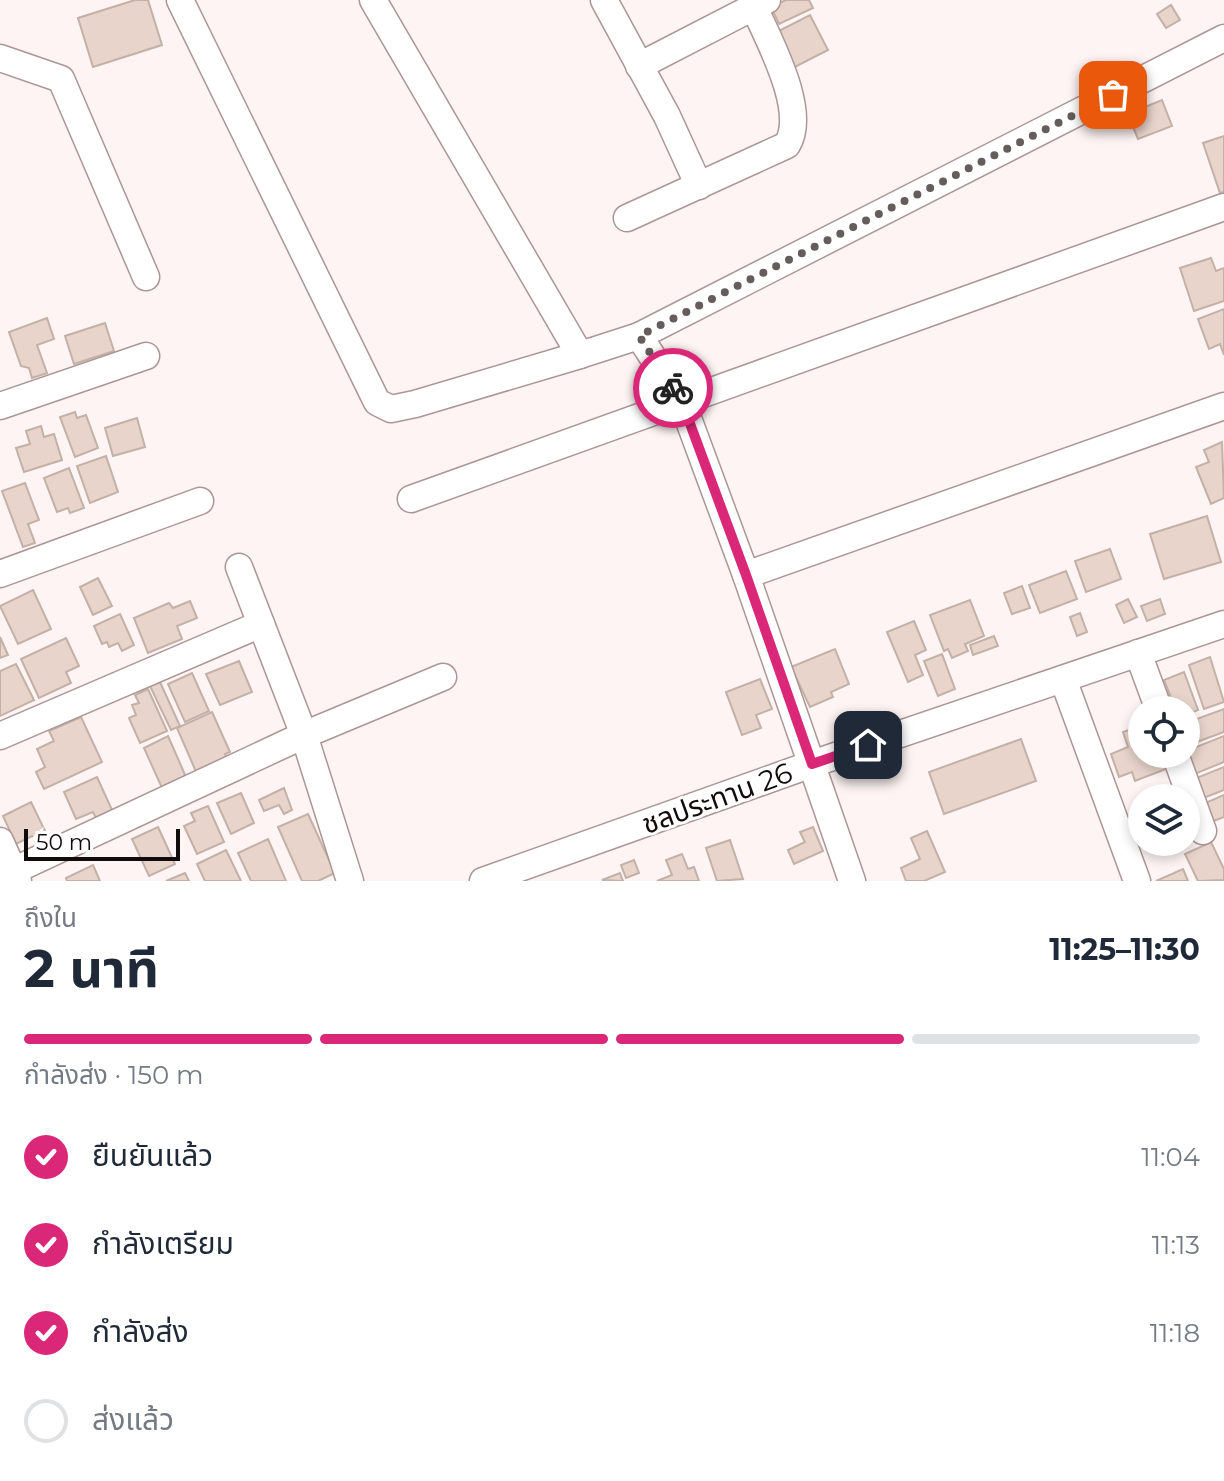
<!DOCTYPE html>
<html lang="th">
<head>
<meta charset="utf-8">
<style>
	:root { --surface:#fff; --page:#f2f2f3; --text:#1f2937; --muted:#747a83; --line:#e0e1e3; --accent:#db2777 }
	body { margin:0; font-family:Montserrat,"Noto Sans Thai",sans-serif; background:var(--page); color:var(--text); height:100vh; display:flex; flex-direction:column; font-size:30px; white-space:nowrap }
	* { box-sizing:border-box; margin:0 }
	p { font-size:26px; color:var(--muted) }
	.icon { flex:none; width:44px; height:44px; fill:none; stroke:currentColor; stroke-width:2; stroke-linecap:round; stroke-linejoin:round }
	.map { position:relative; height:881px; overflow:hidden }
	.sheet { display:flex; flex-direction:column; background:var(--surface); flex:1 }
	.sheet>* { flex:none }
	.controls { position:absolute; left:1128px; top:696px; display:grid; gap:16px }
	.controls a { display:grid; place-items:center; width:72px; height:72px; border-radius:50%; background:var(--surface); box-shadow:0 4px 12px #0003; font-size:40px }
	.scale { position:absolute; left:24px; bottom:20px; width:156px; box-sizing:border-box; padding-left:8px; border:4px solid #120b0b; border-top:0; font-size:22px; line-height:28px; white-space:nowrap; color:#120b0b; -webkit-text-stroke:6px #fff; paint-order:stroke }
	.pin { position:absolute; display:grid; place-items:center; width:68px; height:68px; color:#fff; margin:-34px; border-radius:16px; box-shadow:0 4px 12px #0006 }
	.courier { position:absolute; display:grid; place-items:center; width:80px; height:80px; margin:-40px; border:6px solid #db2777; border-radius:50%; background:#fff; color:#222; box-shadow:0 2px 10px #0007 }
	.headline em { font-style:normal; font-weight:700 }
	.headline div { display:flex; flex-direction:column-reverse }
	.headline { display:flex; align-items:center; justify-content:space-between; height:136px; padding:0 24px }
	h1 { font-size:52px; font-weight:700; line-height:60px }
	.bar { display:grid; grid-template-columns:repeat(4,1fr); gap:12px 8px; align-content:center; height:96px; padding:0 24px }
	.bar i { height:10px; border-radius:6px; background:var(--line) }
	.bar .current { background:var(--accent) }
	.bar p { grid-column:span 4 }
	ol { padding:0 24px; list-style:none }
	li { display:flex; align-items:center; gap:24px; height:88px }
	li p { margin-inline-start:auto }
	li .icon { padding:8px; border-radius:50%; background:var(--accent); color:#fff; stroke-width:4 }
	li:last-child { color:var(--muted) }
	li i { width:44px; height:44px; border:4px solid var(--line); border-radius:50% }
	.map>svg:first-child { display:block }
</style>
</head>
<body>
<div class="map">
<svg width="1224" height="881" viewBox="0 0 1224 881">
	<rect width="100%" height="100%" fill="#fdf4f3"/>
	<g fill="#e8d4cb" stroke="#c3b0a7" stroke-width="2">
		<path d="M135,0H148L162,45L93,67L78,18Z"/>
		<path d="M786,0H809L813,8L779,24L771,7Z"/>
		<path d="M1171,5L1180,20L1166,28L1157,14Z"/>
		<path d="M810,15L828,50L789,70L771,35Z"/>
		<path d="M1162,100L1172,126L1138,139L1125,108L1142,102L1145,107Z"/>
		<path d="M1224,136V192L1220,193L1203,143Z"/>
		<path d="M1211,258L1216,271L1224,268V301L1194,311L1180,268Z"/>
		<path d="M1224,309V355L1220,344L1209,349L1198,319Z"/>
		<path d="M47,318L54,339L37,345L47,373L32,378L29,368L21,366L9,332Z"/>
		<path d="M105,323L114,351L74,364L65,336Z"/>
		<path d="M75,412L77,418L86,415L98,448L75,457L60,417Z"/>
		<path d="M137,418L145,447L113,456L105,428Z"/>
		<path d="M41,426L44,437L54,434L62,460L24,472L16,448L30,444L26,431Z"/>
		<path d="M1222,442L1224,498L1211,504L1196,467L1209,462L1204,450Z"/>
		<path d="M106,456L118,492L90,503L77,466Z"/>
		<path d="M69,468L84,508L70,513L68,508L57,512L44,478Z"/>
		<path d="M25,483L39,520L28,524L35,543L23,547L2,491Z"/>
		<path d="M1207,516L1221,562L1164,579L1150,534Z"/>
		<path d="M1110,549L1121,579L1086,592L1075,561Z"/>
		<path d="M1066,571L1077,599L1040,613L1029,585Z"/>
		<path d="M98,578L112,606L93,615L80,587Z"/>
		<path d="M1022,586L1030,608L1012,614L1004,593Z"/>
		<path d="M33,590L51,629L18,644L0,606Z"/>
		<path d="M1128,599L1137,617L1124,623L1116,605Z"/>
		<path d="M1160,599L1165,614L1147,621L1141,606Z"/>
		<path d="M970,600L984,636L965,644L968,651L952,658L948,649L944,651L930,615Z"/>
		<path d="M190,601L197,618L177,626L182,639L148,653L134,618L169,603L173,608Z"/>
		<path d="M1080,613L1087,632L1077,636L1070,617Z"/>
		<path d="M120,614L134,645L122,651L118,643L109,647L107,642L102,644L94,626Z"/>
		<path d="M914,621L926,650L915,655L923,675L908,682L887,632Z"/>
		<path d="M994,636L998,646L973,655L970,645Z"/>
		<path d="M0,637L8,655L0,658Z"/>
		<path d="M66,638L79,666L66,672L71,683L39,698L21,659Z"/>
		<path d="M835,649L849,684L831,692L833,697L810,707L791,667Z"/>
		<path d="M942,654L955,689L938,696L924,661Z"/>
		<path d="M1210,657L1224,702L1204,709L1189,665Z"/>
		<path d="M239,661L252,692L220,705L206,674Z"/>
		<path d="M16,664L34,700L0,716V671Z"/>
		<path d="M1184,672L1198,710L1186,715V710H1176L1164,680Z"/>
		<path d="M192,673L209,711L185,722L168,684Z"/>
		<path d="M760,679L772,709L756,715L761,728L742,735L726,692Z"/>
		<path d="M160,682L180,726L171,730L150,686Z"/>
		<path d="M148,689L167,731L140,743L129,718L136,715L132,705L139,703L135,695Z"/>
		<path d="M1224,709V732L1186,746V723Z"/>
		<path d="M212,712L230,752L225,754L228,761L197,774L177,728Z"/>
		<path d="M81,717L102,762L44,789L36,772L45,767L37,749L54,741L49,731Z"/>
		<path d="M1142,725V754H1160L1166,769L1135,781L1132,772L1119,777L1111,754L1128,747L1123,732Z"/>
		<path d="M168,736L186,777L162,788L144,748Z"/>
		<path d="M1224,736V762L1192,775L1186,751Z"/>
		<path d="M1021,739L1036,781L944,814L929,772Z"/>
		<path d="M1224,767V790L1196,801L1189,781Z"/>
		<path d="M97,777L112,810L96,818L93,812L76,819L64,792Z"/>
		<path d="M284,788L292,810L284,814L279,805L264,811L259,800Z"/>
		<path d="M241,793L254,823L231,834L217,803Z"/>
		<path d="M1224,795V817L1211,822L1203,804Z"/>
		<path d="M31,802L47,835L35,841L32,836L16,844L3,816Z"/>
		<path d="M208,806L224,842L197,854L184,826L195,821L191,813Z"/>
		<path d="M308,814L335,873L318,881H302L278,827Z"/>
		<path d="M158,827L175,864L149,876L132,839Z"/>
		<path d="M813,827L823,851L794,864L788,850L805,842L800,832Z"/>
		<path d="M927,831L945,872L924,881H906L901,868L920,859L911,838Z"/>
		<path d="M268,839L286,881H251L238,853Z"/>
		<path d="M730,840L743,879L717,881L706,848Z"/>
		<path d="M1211,842L1224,869V880L1198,881L1185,854Z"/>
		<path d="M226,850L241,881H205L197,864Z"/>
		<path d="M682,854L688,869L694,867L699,881H657L672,875L666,860Z"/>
		<path d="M634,860L639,873L626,878L621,865Z"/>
		<path d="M93,865L100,881H67L66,878Z"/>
		<path d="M1183,869L1188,881H1156Z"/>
		<path d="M185,873L189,881H166Z"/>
		<path d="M620,873L623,881L602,880Z"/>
	</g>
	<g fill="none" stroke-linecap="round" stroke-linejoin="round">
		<g stroke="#ac9695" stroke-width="29">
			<g id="minor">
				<path d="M180,0L377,402L391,409L415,404L580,355"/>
				<path d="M373,0L580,355L639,336L1224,38"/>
				<path d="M604,0L667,116L699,186"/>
				<path d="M0,58L61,79L146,277"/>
				<path d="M639,66L767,0"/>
				<path d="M627,218L787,145C808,111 769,41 754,7"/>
				<path d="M639,336L682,402L746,575L852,881"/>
				<path d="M0,406L146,356"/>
				<path d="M411,499L1224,207"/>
				<path d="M239,567L304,735L350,881"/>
				<path d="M0,574L200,501"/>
				<path d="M746,575L1224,406"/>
				<path d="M1138,653L1159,710"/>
				<path d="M1063,679L1137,881"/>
				<path d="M0,736L261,624"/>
				<path d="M1175,754L1203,831"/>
				<path d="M0,841L18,881"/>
				<path d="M0,877L304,735L443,677"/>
				<path d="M483,881L812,764L1224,624"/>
			</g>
		</g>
		<use href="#minor" stroke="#fff" stroke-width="26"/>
	</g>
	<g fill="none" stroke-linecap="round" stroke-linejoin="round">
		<path stroke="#645d5c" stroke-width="8" stroke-dasharray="0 14.4" d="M673,388L639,336L1113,95"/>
		<path stroke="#db2777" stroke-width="10" d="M673,388L682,402L746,575L812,764L868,745"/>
	</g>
	<g text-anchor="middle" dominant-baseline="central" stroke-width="6" stroke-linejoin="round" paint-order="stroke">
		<g font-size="28" fill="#120b0b" stroke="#fff">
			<text transform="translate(717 798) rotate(-20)">ชลประทาน 26</text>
		</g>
	</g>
</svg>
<div class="controls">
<a><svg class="icon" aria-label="locate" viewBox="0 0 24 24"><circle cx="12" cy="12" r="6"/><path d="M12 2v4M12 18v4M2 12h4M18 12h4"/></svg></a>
<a><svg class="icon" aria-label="layers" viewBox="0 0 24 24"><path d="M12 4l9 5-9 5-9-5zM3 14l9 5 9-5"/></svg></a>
</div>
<div class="scale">50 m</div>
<div class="pin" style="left:1113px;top:95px;background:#ea580c"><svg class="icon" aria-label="bag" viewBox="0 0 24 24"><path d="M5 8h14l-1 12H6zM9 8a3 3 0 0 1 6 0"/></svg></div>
<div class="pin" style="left:868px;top:745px;background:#1f2937"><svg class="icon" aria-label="home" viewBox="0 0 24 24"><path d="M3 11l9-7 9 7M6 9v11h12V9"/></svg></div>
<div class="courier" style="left:673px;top:388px"><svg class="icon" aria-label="bike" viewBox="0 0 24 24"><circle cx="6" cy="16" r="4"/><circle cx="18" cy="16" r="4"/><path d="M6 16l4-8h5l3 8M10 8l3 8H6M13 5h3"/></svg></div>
</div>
<section class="sheet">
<div class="headline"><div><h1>2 นาที</h1><p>ถึงใน</p></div><em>11:25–11:30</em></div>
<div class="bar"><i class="current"></i><i class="current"></i><i class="current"></i><i></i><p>กำลังส่ง · 150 m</p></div>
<ol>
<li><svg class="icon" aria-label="check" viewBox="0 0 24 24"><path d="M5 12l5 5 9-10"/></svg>ยืนยันแล้ว<p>11:04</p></li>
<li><svg class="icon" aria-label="check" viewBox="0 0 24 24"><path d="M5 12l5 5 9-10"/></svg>กำลังเตรียม<p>11:13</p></li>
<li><svg class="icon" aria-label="check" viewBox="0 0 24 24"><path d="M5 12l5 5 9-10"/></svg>กำลังส่ง<p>11:18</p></li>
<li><i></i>ส่งแล้ว</li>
</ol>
</section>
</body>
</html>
